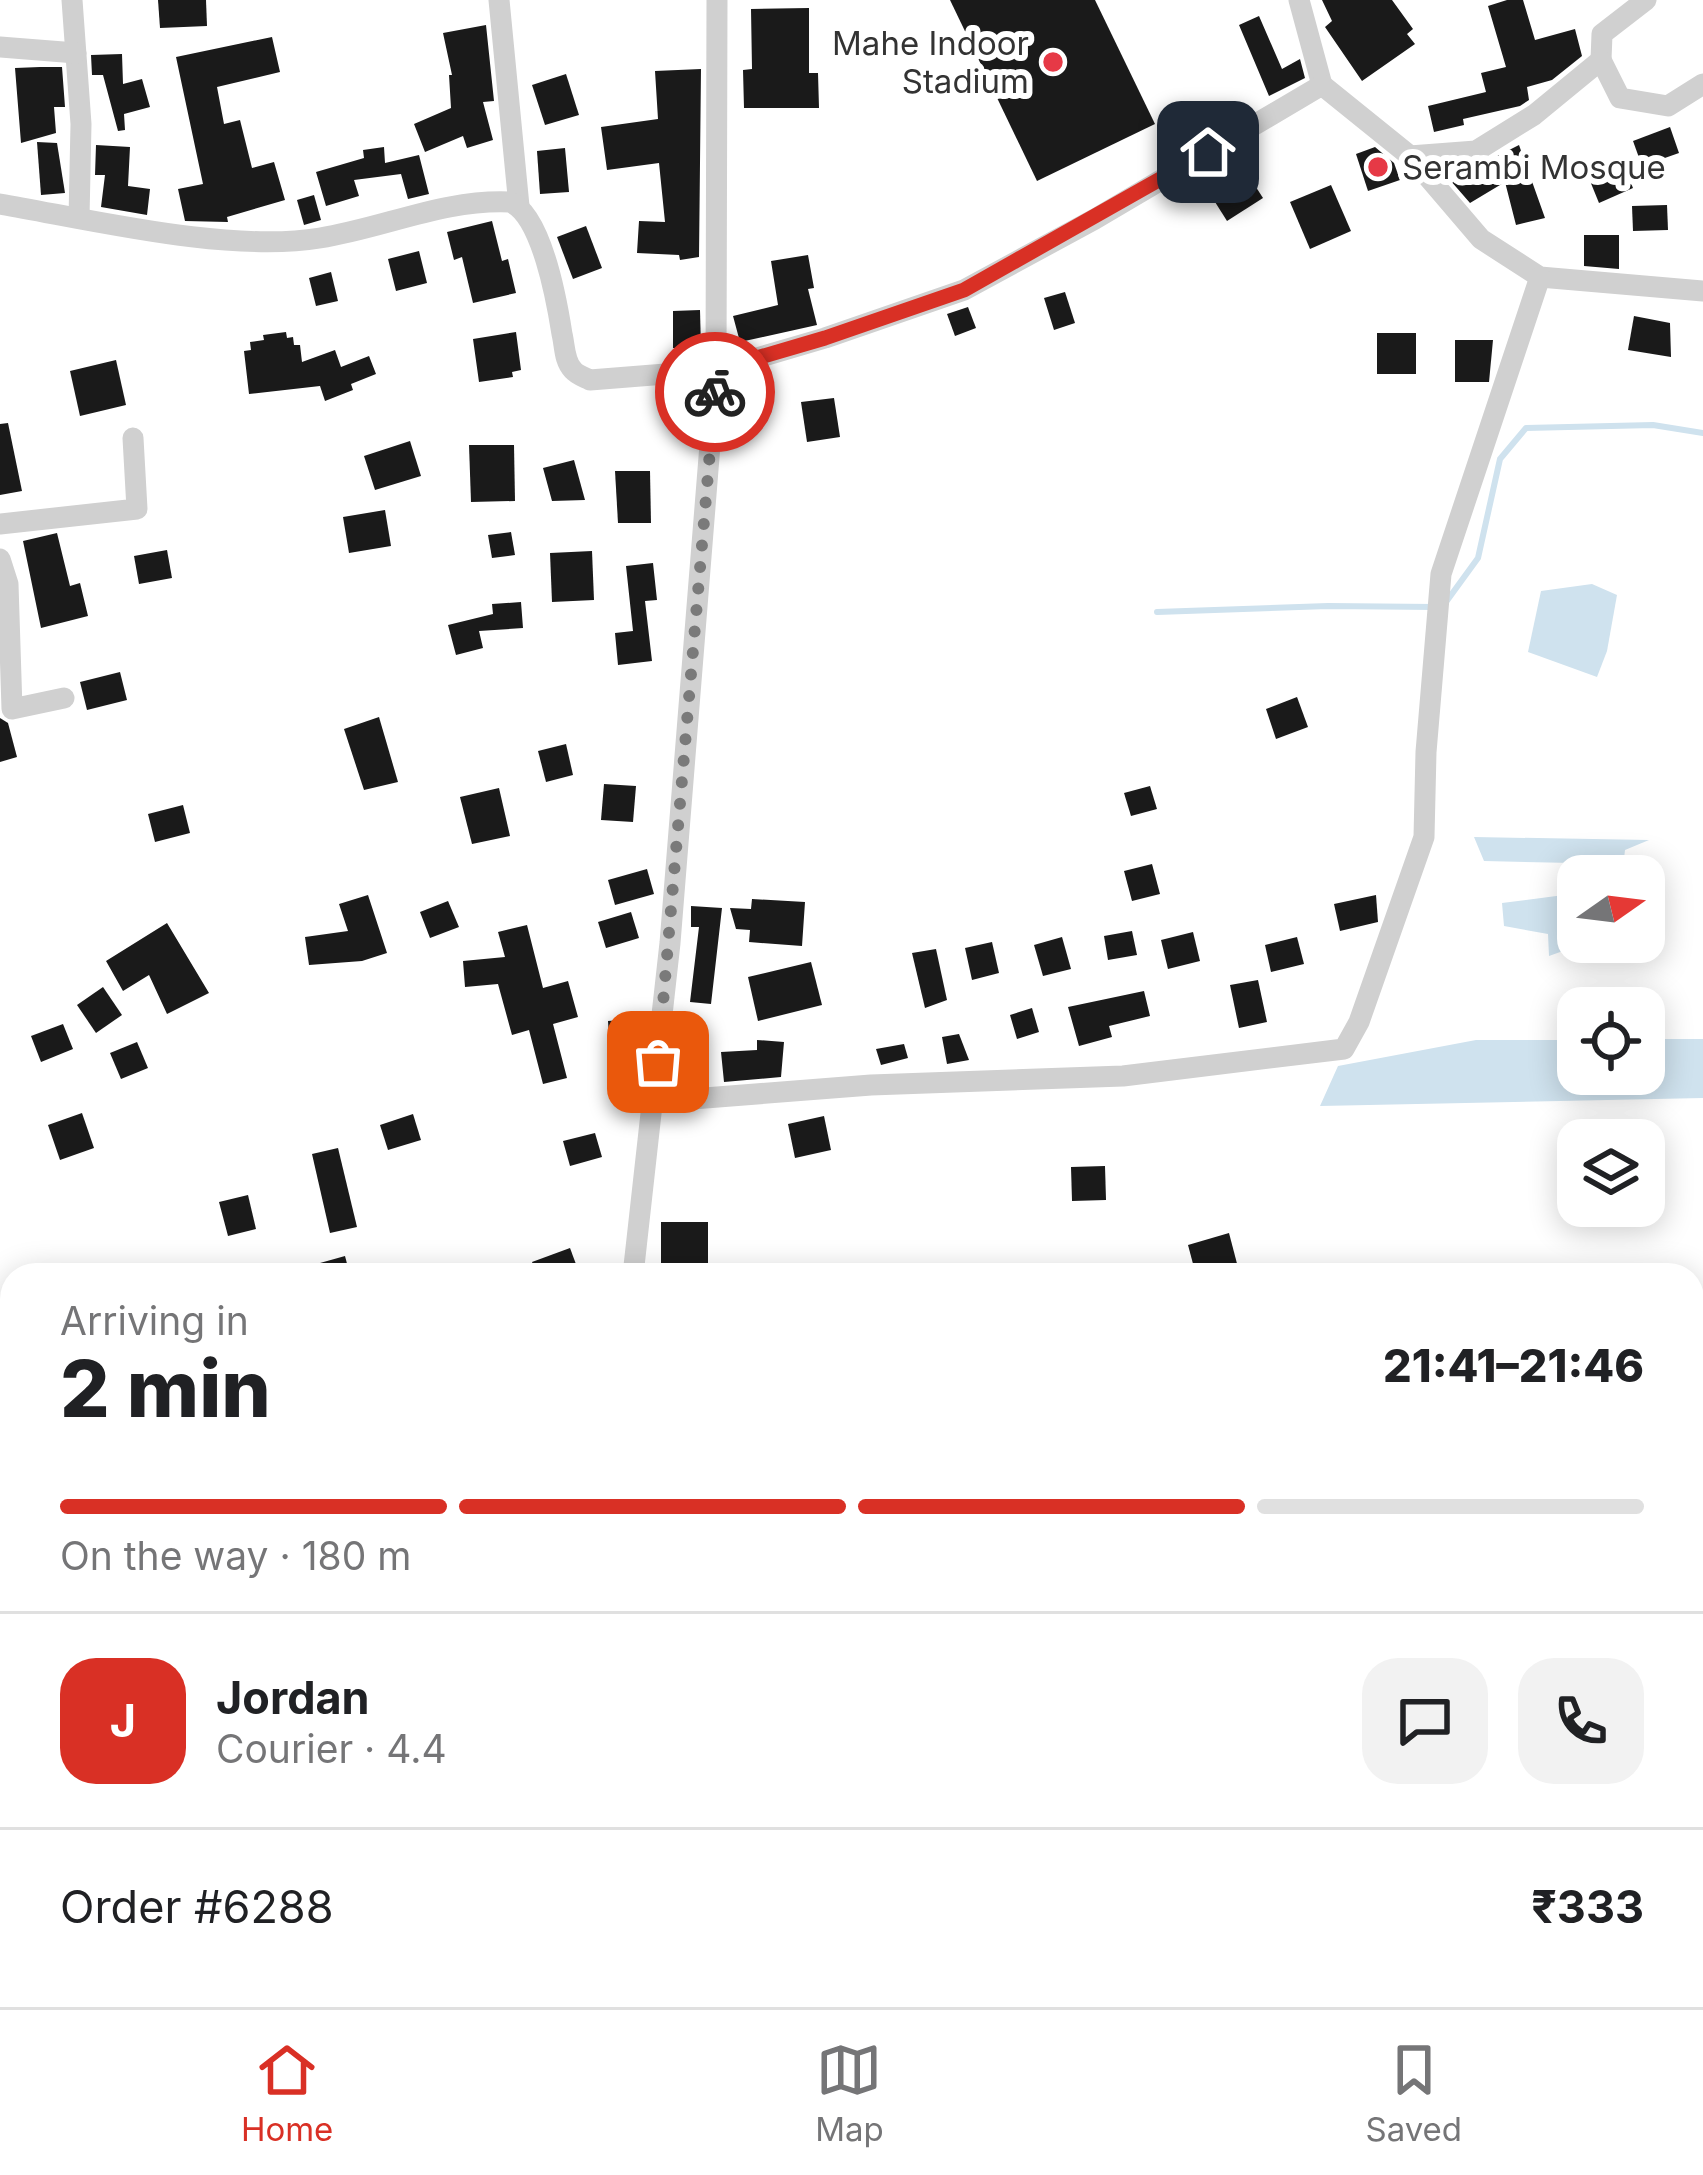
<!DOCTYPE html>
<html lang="en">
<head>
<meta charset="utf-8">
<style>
	:root { --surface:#fff; --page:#f2f2f2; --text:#202124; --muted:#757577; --line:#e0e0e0; --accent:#d93025 }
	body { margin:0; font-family:Inter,sans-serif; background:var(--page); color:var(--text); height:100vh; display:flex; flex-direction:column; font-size:45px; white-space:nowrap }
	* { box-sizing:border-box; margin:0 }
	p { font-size:39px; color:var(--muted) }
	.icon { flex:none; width:66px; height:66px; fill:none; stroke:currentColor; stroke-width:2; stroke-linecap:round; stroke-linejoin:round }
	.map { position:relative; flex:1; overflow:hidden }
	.sheet { position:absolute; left:0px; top:1263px; width:1704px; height:744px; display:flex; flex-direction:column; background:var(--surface); border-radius:36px 36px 0 0; box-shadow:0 6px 30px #0003 }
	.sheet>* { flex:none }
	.needle { width:78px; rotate:76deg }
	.controls { position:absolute; left:1557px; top:855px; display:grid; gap:24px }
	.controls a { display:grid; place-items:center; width:108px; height:108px; border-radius:24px; background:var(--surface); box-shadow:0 6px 30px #0003; font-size:60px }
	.pin { position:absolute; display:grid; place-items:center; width:102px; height:102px; color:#fff; margin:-51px; border-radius:24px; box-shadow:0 6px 18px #0006 }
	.courier { position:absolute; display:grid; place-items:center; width:120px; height:120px; margin:-60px; border:9px solid #d93025; border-radius:50%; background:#fff; color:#222; box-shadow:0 3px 15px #0007 }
	.head em { font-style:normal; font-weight:800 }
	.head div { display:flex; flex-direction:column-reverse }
	.head { display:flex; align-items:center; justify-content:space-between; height:204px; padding:0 60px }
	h1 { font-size:78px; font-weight:800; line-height:90px }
	.bar { display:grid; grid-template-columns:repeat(4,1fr); gap:18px 12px; align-content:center; height:144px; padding:0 60px }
	.bar i { height:15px; border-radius:9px; background:var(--line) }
	.bar .current { background:var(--accent) }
	.bar p { grid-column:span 4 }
	.line { display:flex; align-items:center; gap:30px; padding:0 60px; border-top:3px solid var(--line) }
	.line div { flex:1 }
	.round { display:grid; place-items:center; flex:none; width:126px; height:126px; border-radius:36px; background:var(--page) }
	.tabs { display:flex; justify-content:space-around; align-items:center; height:168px; border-top:3px solid var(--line); background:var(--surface); font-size:33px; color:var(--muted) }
	.tabs a { display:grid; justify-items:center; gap:6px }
	.tabs .current { color:var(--accent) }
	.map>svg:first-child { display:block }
</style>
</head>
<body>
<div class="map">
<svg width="1703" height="2007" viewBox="0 0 1703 2007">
	<rect width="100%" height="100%" fill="#fff"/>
	<g fill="#cfe2ee">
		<path d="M1592,584L1617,595L1607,651L1597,677L1528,652L1541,591Z"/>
		<path d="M1474,837L1649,840L1625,850L1622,876H1578V942H1588L1549,956L1548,934L1504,926L1502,903L1564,895L1574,863L1484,861Z"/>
		<path d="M1644,1039H1703V1098L1320,1106L1338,1066L1476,1040H1578V1074H1644Z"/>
	</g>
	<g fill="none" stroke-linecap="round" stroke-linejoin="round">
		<g stroke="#cfe2ee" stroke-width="6">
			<path d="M1446,602L1478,558L1500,459L1526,428L1653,425L1703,433"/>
			<path d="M1157,612L1328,606L1435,607"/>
		</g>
	</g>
	<g fill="#1a1a1a">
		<path d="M158,0H206L207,26L160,28Z"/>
		<path d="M950,0H1095L1155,124L1037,181Z"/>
		<path d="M1322,0H1392L1413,29L1407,34L1415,44L1362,81L1325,27L1332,21Z"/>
		<path d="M1507,0H1523L1535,40L1575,29L1582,56L1552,80L1527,87L1529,100L1520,106L1463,119L1464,125L1434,132L1428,106L1486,92L1481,73L1506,67L1488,6Z"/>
		<path d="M809,8V73H818L819,108H744L743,70L752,69L751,9Z"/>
		<path d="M1259,16L1282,69L1300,59L1305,78L1269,96L1239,25Z"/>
		<path d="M486,25L494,101L483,102L493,140L467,148L463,136L425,152L414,124L451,108L449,75H452L443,33Z"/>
		<path d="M272,37L280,72L217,87L224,124L240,120L252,168L274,162L285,200L227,217L228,222L185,221L178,189L203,184L176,57Z"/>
		<path d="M122,54L123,84L142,79L150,107L124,114L125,130L118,131L103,75H92L91,55Z"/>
		<path d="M40,67H62L65,107H54L56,133L21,143L15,68Z"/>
		<path d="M701,69L699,257L680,260L679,255L637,253L639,221L665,222L659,163L607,170L601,127L658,119L655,71Z"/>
		<path d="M566,74L579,115L545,125L532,85Z"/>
		<path d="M1670,127L1679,153L1642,166L1633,141Z"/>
		<path d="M37,142L57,143L65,193L41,195Z"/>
		<path d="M96,145L130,147L128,186L150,189L147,215L101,207L105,175H95Z"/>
		<path d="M1519,145L1545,218L1516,225L1505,182L1470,203L1450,180Z"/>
		<path d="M384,147L385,163L419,155L429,194L408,199L401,174L354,180L359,196L326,206L316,172L364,158L363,150Z"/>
		<path d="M1375,147L1394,163L1400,180L1368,191L1356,154Z"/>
		<path d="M565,148L569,192L540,194L537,151Z"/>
		<path d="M1622,161L1633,188L1599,203L1588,176Z"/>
		<path d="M1241,164L1263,198L1227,221L1205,186Z"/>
		<path d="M1331,185L1351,231L1310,249L1290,202Z"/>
		<path d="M314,195L321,220L304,225L297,200Z"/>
		<path d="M1667,205L1668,230L1633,231L1632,206Z"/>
		<path d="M492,221L502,261L508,259L516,293L473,303L462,257L454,260L447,232Z"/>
		<path d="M586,226L602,268L573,279L557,237Z"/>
		<path d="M1584,235H1619V269L1584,266Z"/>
		<path d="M419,251L427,283L396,291L388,259Z"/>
		<path d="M808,255L814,288L808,289L817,325L740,342L733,316L778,305L771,261Z"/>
		<path d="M331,272L338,301L316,306L309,278Z"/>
		<path d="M1065,292L1075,323L1054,330L1044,298Z"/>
		<path d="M968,307L976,328L955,336L947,314Z"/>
		<path d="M700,310L701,348H673V311Z"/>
		<path d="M1634,316L1670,323L1671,357L1628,350Z"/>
		<path d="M286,332L287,338L293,337L294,345H300L302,362L335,350L341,367L369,356L376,374L351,384L353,390L325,401L320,386L249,394L244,351L251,350L250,342L264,340L263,335Z"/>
		<path d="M516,332L521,370L512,372L513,377L479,382L473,339Z"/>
		<rect x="1377" y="333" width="39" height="41"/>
		<path d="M1455,340H1493L1489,382H1455Z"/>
		<path d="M116,360L126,405L80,416L70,371Z"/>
		<path d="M759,377L763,403L737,406L734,380Z"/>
		<path d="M834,398L840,437L807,442L801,402Z"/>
		<path d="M8,423L22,491L0,495V424Z"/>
		<path d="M410,441L421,476L375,490L364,456Z"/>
		<path d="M469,445H514L515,501L471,502Z"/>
		<path d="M574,460L585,500L552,501L543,468Z"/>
		<path d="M615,471H650L651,523H618Z"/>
		<path d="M385,510L391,546L349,553L343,517Z"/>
		<path d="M511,532L515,555L492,558L488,535Z"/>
		<path d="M57,533L70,586L80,583L88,616L41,628L23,541Z"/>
		<path d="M167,550L172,578L139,584L134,556Z"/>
		<path d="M592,551L594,600L552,602L550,553Z"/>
		<path d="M653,563L657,600L645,601L652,661L618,665L615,633L633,631L626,566Z"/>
		<path d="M521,602L523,628L479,631L483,648L456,655L448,625L493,614L492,604Z"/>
		<path d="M120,672L127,700L87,710L80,682Z"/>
		<path d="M1297,697L1308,727L1276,739L1266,709Z"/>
		<path d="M379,717L398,782L364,790L344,729Z"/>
		<path d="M0,718L8,723L17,757L0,762Z"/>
		<path d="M566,744L573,775L546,782L538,751Z"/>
		<path d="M604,784L636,786L633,822L601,820Z"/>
		<path d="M1150,786L1157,809L1131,816L1124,793Z"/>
		<path d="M499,788L510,836L472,844L460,797Z"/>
		<path d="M183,805L190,833L155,842L148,814Z"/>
		<path d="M1152,864L1160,894L1132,901L1124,871Z"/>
		<path d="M647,869L654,894L615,905L608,880Z"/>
		<path d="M368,895L387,953L362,961L309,965L305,937L348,931L339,904Z"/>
		<path d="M1376,895L1378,922L1340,931L1334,904Z"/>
		<path d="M752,899L805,902L802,946L749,942L750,930L736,929L730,908L751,909Z"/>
		<path d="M448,901L459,927L430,938L420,912Z"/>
		<path d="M691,906L722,908L711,1004L690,1002L699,927H691Z"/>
		<path d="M631,912L639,938L606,948L598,922Z"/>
		<path d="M167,923L209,993L167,1014L149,975L123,991L106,961Z"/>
		<path d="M527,925L543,988L568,981L578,1017L553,1024L567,1078L543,1084L529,1030L512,1035L498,984L465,987L463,961L505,957L498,932Z"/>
		<path d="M1132,931L1137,955L1108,960L1104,936Z"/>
		<path d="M1193,932L1200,961L1168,969L1161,940Z"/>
		<path d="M1062,937L1071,969L1043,976L1034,945Z"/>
		<path d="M1297,937L1304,964L1271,972L1265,945Z"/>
		<path d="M992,942L999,973L972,980L965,948Z"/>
		<path d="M936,949L947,1000L925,1008L912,953Z"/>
		<path d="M811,962L822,1005L758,1021L748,977Z"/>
		<path d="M1258,980L1267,1022L1239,1028L1230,985Z"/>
		<path d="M103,987L122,1015L96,1033L77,1005Z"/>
		<path d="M1144,991L1150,1016L1109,1026L1112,1037L1079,1046L1068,1007Z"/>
		<path d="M1032,1008L1039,1032L1017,1039L1010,1015Z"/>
		<path d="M634,1019L637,1054L610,1055L608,1021Z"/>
		<path d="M63,1024L73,1049L41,1062L31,1036Z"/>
		<path d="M959,1034L969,1060L947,1064L942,1037Z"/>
		<path d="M757,1040L784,1042L781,1077L724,1082L721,1052L757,1050Z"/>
		<path d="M137,1042L148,1068L121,1079L110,1053Z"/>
		<path d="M904,1044L908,1058L881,1065L876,1049Z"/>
		<path d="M82,1113L94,1148L60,1160L48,1125Z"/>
		<path d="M413,1114L421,1140L388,1150L380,1125Z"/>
		<path d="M824,1116L831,1150L795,1158L788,1124Z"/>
		<path d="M595,1133L602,1157L570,1166L563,1141Z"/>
		<path d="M338,1148L357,1227L330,1233L312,1154Z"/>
		<path d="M1105,1166L1106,1200L1072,1201L1071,1167Z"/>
		<path d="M248,1195L256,1229L228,1236L219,1202Z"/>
		<rect x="661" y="1222" width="47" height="41"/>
		<path d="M1229,1233L1240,1275H1196L1188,1245Z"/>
		<path d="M570,1248L580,1275H537L532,1262Z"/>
		<path d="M345,1256L350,1275H295V1270Z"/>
	</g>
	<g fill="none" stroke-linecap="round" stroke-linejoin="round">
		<g stroke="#d0d0d0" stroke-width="21">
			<path d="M72,0L81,124L79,218"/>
			<path d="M499,0L519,206"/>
			<path d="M1299,0L1322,85"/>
			<path d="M0,47L76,53"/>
			<path d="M1601,60L1602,34L1646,0"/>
			<path d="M1410,156L1476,151L1534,115L1601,60L1620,98L1668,106L1703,84"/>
			<path d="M0,204C93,220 229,253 320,238C384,228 444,199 510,202C542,215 557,302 562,334C565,346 564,361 573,370C577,375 584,377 590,380L716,370L825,338L964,290L1095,219L1322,85L1410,156L1481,239L1540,277L1703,291"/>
			<path d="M0,524L137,509L133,438"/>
			<path d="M0,559L8,584L12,709L64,698"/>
			<path d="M654,1102L871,1085L1123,1076L1344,1049L1359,1022L1424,837L1426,752L1441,574L1540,277"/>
			<path d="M633,1275L670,943L716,370L717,0"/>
			<path d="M0,1448L12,1447"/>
			<path d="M1692,1489L1703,1486"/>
			<path d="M0,1973L12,1968"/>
			<path d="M1603,1995L1611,2007"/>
			<path d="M724,2007L731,1995"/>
			<path d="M808,2007L841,1995"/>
		</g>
		<g stroke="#888" stroke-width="6" stroke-dasharray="12 9" stroke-linecap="butt">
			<path d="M1692,1345L1703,1340"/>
			<path d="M1692,1380L1703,1376"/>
			<path d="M254,2007L279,1995"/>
			<path d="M321,2007L346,1995"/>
		</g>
	</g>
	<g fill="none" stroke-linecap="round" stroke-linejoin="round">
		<path stroke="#7a7a7a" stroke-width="12" stroke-dasharray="0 21.6" d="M658,1062L715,392"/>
		<path stroke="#d93025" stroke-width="15" d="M715,392L716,370L825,338L964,290L1208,152"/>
	</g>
	<g fill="#e63946" stroke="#fff" stroke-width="4.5">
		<circle cx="1053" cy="62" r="12"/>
		<circle cx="1378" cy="167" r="12"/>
	</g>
	<g text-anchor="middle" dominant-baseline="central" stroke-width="12" stroke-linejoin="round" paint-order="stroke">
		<g font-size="33" fill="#333" stroke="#fff" text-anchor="end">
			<text x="1029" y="43">Mahe Indoor<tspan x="1029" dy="38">Stadium</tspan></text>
			<text x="1402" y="167" text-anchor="start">Serambi Mosque</text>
		</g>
	</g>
</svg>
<div class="controls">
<a><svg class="needle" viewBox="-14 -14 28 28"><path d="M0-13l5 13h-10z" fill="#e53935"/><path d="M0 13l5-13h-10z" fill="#757577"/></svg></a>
<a><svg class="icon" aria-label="locate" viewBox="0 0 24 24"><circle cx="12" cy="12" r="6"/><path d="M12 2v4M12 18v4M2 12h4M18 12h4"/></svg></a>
<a><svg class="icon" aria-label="layers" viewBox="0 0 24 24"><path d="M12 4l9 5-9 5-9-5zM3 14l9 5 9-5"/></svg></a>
</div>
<div class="pin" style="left:658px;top:1062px;background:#ea580c"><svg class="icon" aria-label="bag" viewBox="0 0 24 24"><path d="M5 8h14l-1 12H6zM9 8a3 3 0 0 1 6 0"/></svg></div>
<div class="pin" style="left:1208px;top:152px;background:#1f2937"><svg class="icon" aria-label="home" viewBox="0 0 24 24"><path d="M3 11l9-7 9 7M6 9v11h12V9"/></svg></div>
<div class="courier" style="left:715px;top:392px"><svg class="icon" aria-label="bike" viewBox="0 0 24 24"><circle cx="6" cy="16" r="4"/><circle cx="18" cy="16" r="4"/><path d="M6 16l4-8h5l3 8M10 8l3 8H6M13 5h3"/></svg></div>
<section class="sheet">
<div class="head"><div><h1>2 min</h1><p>Arriving in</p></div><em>21:41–21:46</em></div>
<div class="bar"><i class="current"></i><i class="current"></i><i class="current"></i><i></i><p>On the way · 180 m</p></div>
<div class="line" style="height:216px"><b class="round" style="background:var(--accent);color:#fff">J</b><div><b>Jordan</b><p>Courier · 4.4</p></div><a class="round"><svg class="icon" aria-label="chat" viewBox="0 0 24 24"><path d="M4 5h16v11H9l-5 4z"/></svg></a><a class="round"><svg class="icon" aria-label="phone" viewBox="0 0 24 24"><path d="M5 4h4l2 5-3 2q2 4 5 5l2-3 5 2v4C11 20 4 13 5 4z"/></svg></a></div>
<div class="line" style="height:156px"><div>Order #6288</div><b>₹333</b></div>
</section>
</div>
<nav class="tabs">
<a class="current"><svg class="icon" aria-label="home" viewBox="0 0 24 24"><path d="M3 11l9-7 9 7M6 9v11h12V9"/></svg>Home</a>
<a><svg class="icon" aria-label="map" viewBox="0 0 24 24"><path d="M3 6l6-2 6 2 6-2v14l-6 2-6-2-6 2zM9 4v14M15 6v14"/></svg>Map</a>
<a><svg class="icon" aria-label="saved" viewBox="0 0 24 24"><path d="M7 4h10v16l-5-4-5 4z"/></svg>Saved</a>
</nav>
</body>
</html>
